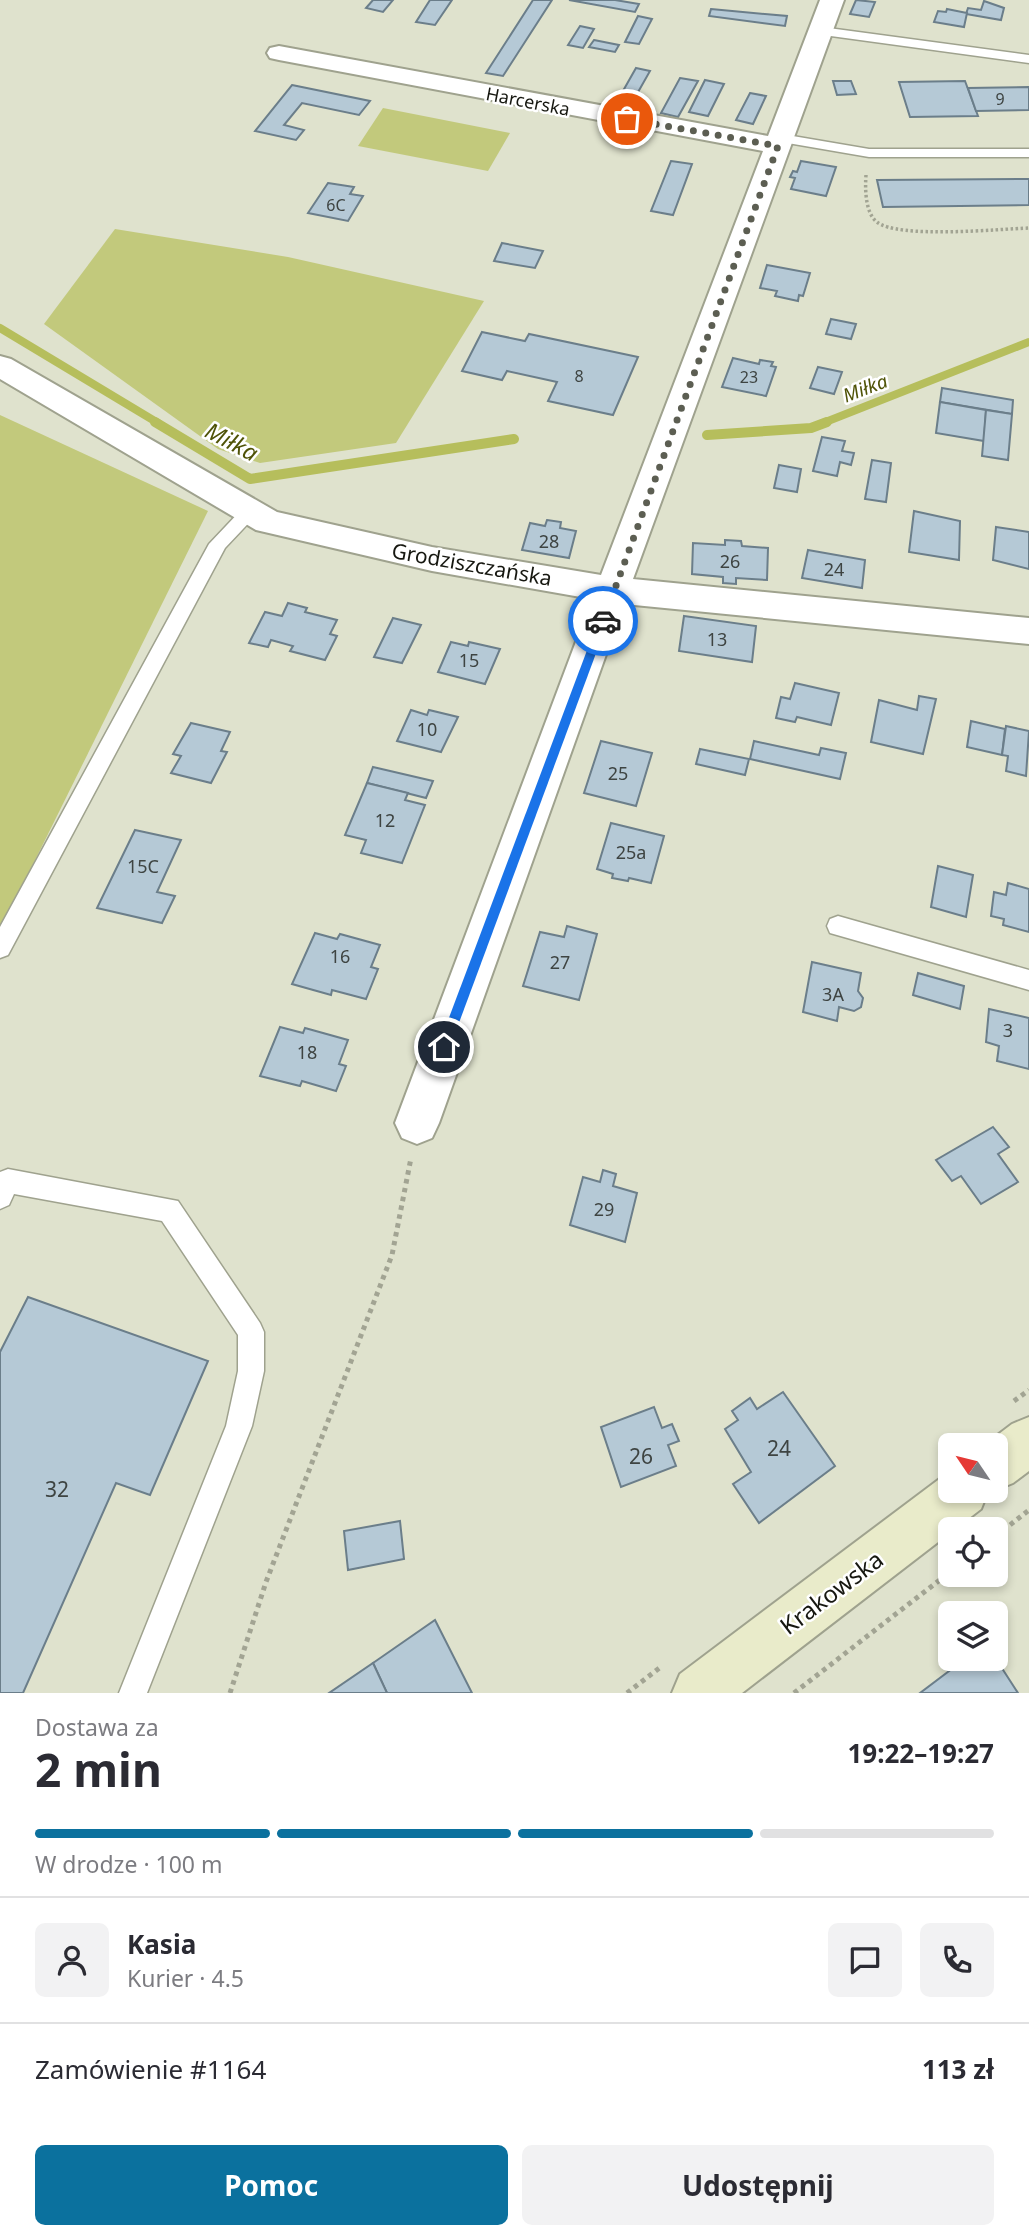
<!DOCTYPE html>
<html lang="pl">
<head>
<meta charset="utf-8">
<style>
	:root { --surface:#fff; --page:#f2f2f3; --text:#2b2b33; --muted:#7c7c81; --line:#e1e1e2; --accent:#0b719e }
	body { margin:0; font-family:"Noto Sans",sans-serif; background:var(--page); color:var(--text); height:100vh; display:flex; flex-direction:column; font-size:26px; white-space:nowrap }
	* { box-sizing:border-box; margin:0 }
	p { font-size:23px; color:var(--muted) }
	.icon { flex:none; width:38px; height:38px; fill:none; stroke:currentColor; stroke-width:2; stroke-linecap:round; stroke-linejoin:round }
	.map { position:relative; height:1693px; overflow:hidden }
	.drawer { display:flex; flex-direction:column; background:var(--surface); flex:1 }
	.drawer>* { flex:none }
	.needle { width:46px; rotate:305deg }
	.tools { position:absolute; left:938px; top:1433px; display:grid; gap:14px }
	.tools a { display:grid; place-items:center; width:70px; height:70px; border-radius:10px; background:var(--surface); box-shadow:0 4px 10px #0003; font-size:35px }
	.pin { position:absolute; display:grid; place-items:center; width:60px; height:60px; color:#fff; margin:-30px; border:4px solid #fff; border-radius:50%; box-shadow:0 2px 7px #0007 }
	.courier { position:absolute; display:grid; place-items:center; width:70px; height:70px; margin:-35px; border:5px solid #1a73e8; border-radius:50%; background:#fff; color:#222; box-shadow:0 2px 9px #0007 }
	.summary em { font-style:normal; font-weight:700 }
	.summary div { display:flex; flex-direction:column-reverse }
	.summary { display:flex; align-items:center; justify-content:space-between; height:119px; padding:0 35px }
	h1 { font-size:46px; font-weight:700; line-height:52px }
	.bar { display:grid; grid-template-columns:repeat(4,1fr); gap:10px 7px; align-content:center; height:84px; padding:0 35px }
	.bar i { height:9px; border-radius:5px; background:var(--line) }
	.bar .on { background:var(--accent) }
	.bar p { grid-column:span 4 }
	.line { display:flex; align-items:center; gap:18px; padding:0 35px; border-top:2px solid var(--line) }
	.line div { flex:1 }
	.round { display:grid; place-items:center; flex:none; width:74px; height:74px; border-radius:10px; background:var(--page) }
	.button { display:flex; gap:14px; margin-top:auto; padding:14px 35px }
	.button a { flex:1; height:80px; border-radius:10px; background:var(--accent); color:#fff; font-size:28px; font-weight:700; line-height:80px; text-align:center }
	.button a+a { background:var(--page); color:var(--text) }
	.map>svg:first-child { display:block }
</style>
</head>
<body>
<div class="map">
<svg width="1029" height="1693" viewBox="0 0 1029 1693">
	<rect width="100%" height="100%" fill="#dfe2cd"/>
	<g fill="#c2c97c">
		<path d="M383,108L510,133L488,171L358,146Z"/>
		<path d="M115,229L288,257L484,301L396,443L260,463L218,449L44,324Z"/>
		<path d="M0,415L208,511L0,931Z"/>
	</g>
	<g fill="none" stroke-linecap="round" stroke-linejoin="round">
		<g stroke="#b6be5c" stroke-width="8">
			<path d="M0,328L158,423"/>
			<path d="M823,423L1029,342"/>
		</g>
		<g stroke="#b6be5c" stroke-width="10">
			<path d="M155,422L250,479L514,439"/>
			<path d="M707,435L811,428L827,422"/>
		</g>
	</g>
	<g fill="#b5c9d6" stroke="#6b7e8a" stroke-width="2">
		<path d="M373,0H393L383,12L366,8Z"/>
		<path d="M430,0H452L435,25L416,22Z"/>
		<path d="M533,0H552L503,76L486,73Z"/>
		<path d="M569,0H615L639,4L635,12Z"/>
		<path d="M856,0L875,2L869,17L850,14Z"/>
		<path d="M984,1L1004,8L1001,20L966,14L968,8L981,10Z"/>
		<path d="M711,9L787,16L785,26L709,16Z"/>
		<path d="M947,9L967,13L964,27L934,22L938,11L946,12Z"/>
		<path d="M638,16L652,19L639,44L625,42Z"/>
		<path d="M580,26L594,29L583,48L568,45Z"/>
		<path d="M594,40L619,45L615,52L589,47Z"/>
		<path d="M636,68L650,71L629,108L615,105Z"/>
		<path d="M680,78L698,81L678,117L661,113Z"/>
		<path d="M705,80L724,84L708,116L689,112Z"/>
		<path d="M833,81H851L856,94L837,95Z"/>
		<path d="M965,81L978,116L910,117L899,82Z"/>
		<path d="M292,85L370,101L359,115L302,103L284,125L304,130L296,140L255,131Z"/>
		<path d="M1029,87V110L976,111L968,88Z"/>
		<path d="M750,93L766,96L753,124L736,120Z"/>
		<path d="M671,161L692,164L673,215L651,211Z"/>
		<path d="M801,161L836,167L826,196L791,189L795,178L790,177L793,171L797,172Z"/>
		<path d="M1029,179V205L883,207L877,180Z"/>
		<path d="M328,183L354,187L350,194L363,196L348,221L308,213Z"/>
		<path d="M502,243L543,251L535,268L494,261Z"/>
		<path d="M767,265L810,273L803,296L799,295L798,301L775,296L777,291L760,288Z"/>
		<path d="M831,319L856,324L851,339L826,334Z"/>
		<path d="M482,332L525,341L529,334L638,357L613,415L548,401L557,382L507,371L502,380L462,371Z"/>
		<path d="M733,358L759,364L760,360L773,362L771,366L776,367L766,396L722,387Z"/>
		<path d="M818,367L842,372L834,394L810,388Z"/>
		<path d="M942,388L1013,400L1012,414L940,402Z"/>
		<path d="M940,402L986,410L984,441L936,433Z"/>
		<path d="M986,410L1012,414L1008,460L982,456Z"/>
		<path d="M822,437L845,441L842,451L854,453L851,465L840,462L837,476L813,471Z"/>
		<path d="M872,460L891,463L886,502L865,499Z"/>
		<path d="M779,465L801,469L797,492L774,488Z"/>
		<path d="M914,511L960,521L959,560L909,552Z"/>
		<path d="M547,520L561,522L560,528L576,531L569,558L522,550L530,523L545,526Z"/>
		<path d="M996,527L1029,532V569L993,560Z"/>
		<path d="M725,540L741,541L742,546L768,548L767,580L736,578V584L723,583V577L692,574L693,543L725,545Z"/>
		<path d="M808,550L865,560L862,588L802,578Z"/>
		<path d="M288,603L307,608L305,612L337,620L330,634L337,636L325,660L290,651L293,646L271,640L268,647L249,643L265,612L282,616Z"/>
		<path d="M684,616L756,626L752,662L679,651Z"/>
		<path d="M393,618L421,625L402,663L374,657Z"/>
		<path d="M451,642L468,646L469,642L500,649L485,684L438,672Z"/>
		<path d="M795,683L839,693L831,725L797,717L795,722L776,718L781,697L790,699Z"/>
		<path d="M919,696L936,699L923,754L871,742L879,700L917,710Z"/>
		<path d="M411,710L427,715L429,710L458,717L441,752L397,741Z"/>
		<path d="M971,721L1005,729L1002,755L967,747Z"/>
		<path d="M191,723L230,732L221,751L227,752L211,783L171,773L181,756L173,754Z"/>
		<path d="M1006,726L1029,731L1026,776L1006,771L1008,756L1002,755Z"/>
		<path d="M601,741L652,753L636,806L584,793Z"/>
		<path d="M754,741L819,755L821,748L846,753L840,779L750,759Z"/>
		<path d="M700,749L749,759L745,775L696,764Z"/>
		<path d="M373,767L433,781L426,798L367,783Z"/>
		<path d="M367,783L408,793L405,800L425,805L402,863L361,853L366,840L345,835Z"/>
		<path d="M611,823L664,836L651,883L629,878L628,881L612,878L613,874L597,869Z"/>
		<path d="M135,830L181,840L157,892L175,896L162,923L97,908Z"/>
		<path d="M938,866L973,875L966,917L931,907Z"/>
		<path d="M1008,883L1029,889V932L1003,925L1004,919L991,916L994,892L1006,895Z"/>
		<path d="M567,926L597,934L579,1000L523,986L540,932L564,937Z"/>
		<path d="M315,933L337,939L340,934L380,945L371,967L378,969L366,999L332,990L331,995L292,984Z"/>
		<path d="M812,962L861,973L858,991L863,998L861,1007L854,1011L839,1007L837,1021L803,1012Z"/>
		<path d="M918,973L964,986L960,1009L913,995Z"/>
		<path d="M989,1009L1029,1018V1069L997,1061L999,1046L986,1042Z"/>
		<path d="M280,1027L303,1033L305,1028L348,1040L339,1064L346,1066L336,1091L302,1081L300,1086L260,1076Z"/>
		<path d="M993,1127L1009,1147L998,1154L1018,1182L981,1204L961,1176L952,1181L936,1160Z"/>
		<path d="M603,1170L616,1174L613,1186L637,1193L625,1242L570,1225L583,1177L600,1182Z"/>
		<path d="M28,1297L208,1361L150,1495L116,1483L23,1693H0V1352Z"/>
		<path d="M783,1392L835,1466L759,1523L733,1484L751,1472L725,1429L738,1420L732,1411L750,1398L757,1409Z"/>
		<path d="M654,1407L662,1428L672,1424L679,1441L668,1445L676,1466L621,1487L601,1427Z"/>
		<path d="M400,1521L404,1559L348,1570L344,1531Z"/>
		<path d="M435,1620L472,1693H387L373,1663Z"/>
		<path d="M965,1659H996L1018,1693H920Z"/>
		<path d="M373,1663L387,1693H329Z"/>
	</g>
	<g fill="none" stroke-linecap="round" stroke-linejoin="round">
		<g stroke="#9fa28e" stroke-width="3">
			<g id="lane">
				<path d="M821,27L1029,55V63L816,34L814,31Z"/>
				<path d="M781,134L869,149H1029V157H869L776,141V135Z"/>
				<path d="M250,506L259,512L225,548L8,955L0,958V927L209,544L244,507Z"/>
				<path d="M838,916L1029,970V990L830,933L827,926L830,919Z"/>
				<path d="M8,1169L178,1201L260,1323L264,1332V1371L252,1426L147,1693H119L226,1426L238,1371V1335L162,1221L14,1194L9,1205L0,1209V1172Z"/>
			</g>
		</g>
		<g stroke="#9fa28e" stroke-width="4">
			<path id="street" d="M820,0H844L633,579L1029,618V644L624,604L439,1123L432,1138L417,1144L402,1138L395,1123L592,599L432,571L256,530L0,379V356L11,359L277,512L432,547L601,575L763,151L279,60L270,58L267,53L270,48L279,46L768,136Z"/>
		</g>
		<g stroke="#9fa28e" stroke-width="4">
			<g id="secondary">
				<path d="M1029,1417V1471L1013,1483L996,1490V1446H983L1012,1424Z"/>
				<path d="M950,1471V1491H988L981,1509L742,1693H672L680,1674Z"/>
			</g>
		</g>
		<path stroke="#a2a493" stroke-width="3.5" stroke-dasharray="2.5 2.5" stroke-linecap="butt" d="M866,175C865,188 865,213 877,222C898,239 999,229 1029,228"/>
		<g stroke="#a2a493" stroke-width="5" stroke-dasharray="4.5 4.5" stroke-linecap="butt">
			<path d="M1014,1401L1029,1390"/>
			<path d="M955,1446L968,1435"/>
			<path d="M996,1536L1029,1510"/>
			<path d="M230,1693L266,1582L392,1255L411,1158"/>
			<path d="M627,1693L662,1666"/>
			<path d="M794,1693L950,1572"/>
		</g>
		<use href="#lane" fill="#fff" fill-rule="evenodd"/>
		<use href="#street" fill="#fff" fill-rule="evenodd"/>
		<use href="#secondary" fill="#e9ebca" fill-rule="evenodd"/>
	</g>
	<path fill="#1a73e8" d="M603,617L608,621L450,1047L444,1052L438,1047L598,621Z"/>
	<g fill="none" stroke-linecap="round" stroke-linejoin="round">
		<path stroke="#5c5e52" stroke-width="7" stroke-dasharray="0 12.6" d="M603,621L778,146L627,119"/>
	</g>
	<g text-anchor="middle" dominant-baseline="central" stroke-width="5" stroke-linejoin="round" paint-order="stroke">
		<g font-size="16" fill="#3e4442">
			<text x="1000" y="99">9</text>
			<text x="336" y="205">6C</text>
			<text x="579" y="376">8</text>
			<text x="749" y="377">23</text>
		</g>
		<g font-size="18" fill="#161710" stroke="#fff">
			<text transform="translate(528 101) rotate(11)">Harcerska</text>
		</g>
		<g font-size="18" fill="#3e4442">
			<text x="549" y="541">28</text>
			<text x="730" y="561">26</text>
			<text x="834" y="569">24</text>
			<text x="717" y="639">13</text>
			<text x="469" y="660">15</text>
			<text x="427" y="729">10</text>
			<text x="618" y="773">25</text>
			<text x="385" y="820">12</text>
			<text x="631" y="852">25a</text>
			<text x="143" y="866">15C</text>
			<text x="340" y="956">16</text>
			<text x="560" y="962">27</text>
			<text x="833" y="994">3A</text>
			<text x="1008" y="1030">3</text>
			<text x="307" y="1052">18</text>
			<text x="604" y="1209">29</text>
		</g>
		<g font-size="19" font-style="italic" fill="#4f5307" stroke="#fff">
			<text transform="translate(865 388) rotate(-21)">Miłka</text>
		</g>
		<g font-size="21" fill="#161710" stroke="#fff">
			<text transform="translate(472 564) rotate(10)">Grodziszczańska</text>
		</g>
		<g font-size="21" fill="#3e4442">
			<text x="779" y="1448">24</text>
			<text x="641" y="1456">26</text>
			<text x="57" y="1489">32</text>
		</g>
		<g font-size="23" font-style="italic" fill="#4f5307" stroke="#fff">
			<text transform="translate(232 441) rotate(28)">Miłka</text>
		</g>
		<g font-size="24" fill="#161710" stroke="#fff">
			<text transform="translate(831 1592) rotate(-37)">Krakowska</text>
		</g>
	</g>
</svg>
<div class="tools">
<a><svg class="needle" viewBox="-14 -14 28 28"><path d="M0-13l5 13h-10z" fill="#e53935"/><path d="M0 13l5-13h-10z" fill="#7c7c81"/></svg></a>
<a><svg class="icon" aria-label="locate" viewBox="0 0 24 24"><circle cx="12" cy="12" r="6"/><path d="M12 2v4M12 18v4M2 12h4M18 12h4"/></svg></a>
<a><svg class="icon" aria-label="layers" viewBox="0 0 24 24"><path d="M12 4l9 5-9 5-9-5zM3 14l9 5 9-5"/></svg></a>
</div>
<div class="pin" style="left:627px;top:119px;background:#ea580c"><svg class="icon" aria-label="bag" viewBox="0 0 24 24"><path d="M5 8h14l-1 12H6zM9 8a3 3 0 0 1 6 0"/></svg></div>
<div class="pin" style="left:444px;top:1047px;background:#1f2937"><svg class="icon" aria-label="home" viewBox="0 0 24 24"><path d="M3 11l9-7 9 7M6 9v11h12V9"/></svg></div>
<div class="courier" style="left:603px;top:621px"><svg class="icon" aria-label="car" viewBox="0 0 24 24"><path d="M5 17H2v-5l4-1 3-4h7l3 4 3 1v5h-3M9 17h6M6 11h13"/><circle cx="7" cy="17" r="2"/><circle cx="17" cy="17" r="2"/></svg></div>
</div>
<section class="drawer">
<div class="summary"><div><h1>2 min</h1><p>Dostawa za</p></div><em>19:22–19:27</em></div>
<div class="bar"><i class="on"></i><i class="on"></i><i class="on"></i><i></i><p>W drodze · 100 m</p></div>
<div class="line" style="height:126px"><a class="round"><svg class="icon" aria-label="person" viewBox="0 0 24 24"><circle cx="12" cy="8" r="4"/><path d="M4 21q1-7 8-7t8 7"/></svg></a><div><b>Kasia</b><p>Kurier · 4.5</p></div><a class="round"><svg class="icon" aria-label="chat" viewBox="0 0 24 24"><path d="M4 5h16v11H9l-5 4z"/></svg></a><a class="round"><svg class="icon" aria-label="phone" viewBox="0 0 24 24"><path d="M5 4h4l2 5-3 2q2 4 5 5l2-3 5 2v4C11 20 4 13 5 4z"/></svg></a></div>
<div class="line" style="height:91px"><div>Zamówienie #1164</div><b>113 zł</b></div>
<div class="button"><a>Pomoc</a><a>Udostępnij</a></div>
</section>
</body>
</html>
